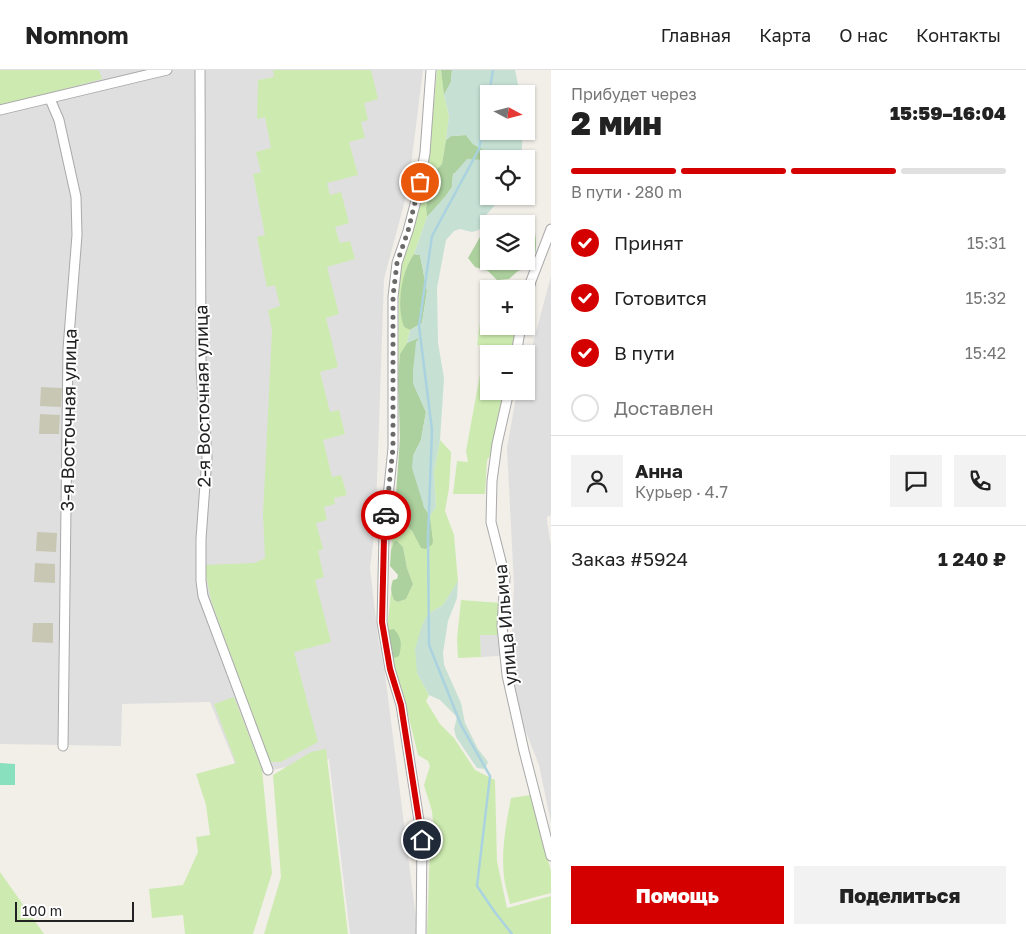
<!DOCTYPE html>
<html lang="ru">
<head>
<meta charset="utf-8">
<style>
	:root { --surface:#fff; --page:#f2f2f2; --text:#222; --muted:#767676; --line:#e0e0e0; --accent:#d40000 }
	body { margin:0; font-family:"Golos Text",sans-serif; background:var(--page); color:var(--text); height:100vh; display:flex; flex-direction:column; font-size:19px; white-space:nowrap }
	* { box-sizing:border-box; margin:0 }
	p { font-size:16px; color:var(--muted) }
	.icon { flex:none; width:28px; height:28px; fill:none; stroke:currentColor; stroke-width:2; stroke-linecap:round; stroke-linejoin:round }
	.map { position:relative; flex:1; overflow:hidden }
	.sheet { display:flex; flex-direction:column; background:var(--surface); width:475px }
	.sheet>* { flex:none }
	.needle { width:32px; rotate:97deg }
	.tools { position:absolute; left:480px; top:15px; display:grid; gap:10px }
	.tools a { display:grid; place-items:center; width:55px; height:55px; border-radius:0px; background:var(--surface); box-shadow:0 1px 4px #0004; font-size:25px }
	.scale { position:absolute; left:15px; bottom:12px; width:119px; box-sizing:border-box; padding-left:5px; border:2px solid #222; border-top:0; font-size:14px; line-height:18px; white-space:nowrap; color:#222; -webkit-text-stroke:4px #fff; paint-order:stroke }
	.pin { position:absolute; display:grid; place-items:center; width:42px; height:42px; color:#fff; margin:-21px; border:2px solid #fff; border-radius:50%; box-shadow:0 1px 5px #0007 }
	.courier { position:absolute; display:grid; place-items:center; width:50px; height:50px; margin:-25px; border:4px solid #d40000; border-radius:50%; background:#fff; color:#222; box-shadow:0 1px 6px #0007 }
	.summary em { font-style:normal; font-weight:800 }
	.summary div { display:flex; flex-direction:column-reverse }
	.summary { display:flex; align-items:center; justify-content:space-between; height:85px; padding:0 20px }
	h1 { font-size:32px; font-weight:800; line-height:38px }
	.bar { display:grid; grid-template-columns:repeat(4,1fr); gap:8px 5px; align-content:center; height:60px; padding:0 20px }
	.bar i { height:6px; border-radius:4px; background:var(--line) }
	.bar .selected { background:var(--accent) }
	.bar p { grid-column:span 4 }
	.line { display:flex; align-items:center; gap:12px; padding:0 20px; border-top:1px solid var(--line) }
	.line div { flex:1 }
	.round { display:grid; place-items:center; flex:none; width:52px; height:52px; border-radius:0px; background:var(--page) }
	ol { padding:0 20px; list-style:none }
	li { display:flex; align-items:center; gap:15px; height:55px }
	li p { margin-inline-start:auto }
	li .icon { padding:5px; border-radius:50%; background:var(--accent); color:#fff; stroke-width:4 }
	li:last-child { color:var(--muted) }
	li i { width:28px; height:28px; border:2px solid var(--line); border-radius:50% }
	.action { display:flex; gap:10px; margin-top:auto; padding:10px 20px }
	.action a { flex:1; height:58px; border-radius:0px; background:var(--accent); color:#fff; font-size:20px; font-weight:800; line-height:58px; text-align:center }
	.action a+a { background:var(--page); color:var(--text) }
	header { display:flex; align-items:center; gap:30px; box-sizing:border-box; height:70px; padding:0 25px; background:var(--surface); border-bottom:1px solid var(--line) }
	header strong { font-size:24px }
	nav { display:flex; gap:28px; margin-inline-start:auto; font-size:18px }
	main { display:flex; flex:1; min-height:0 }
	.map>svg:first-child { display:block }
</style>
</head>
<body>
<header>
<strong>Nomnom</strong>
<nav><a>Главная</a><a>Карта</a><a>О нас</a><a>Контакты</a></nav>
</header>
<main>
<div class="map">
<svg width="551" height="864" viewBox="0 0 551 864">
	<rect width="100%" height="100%" fill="#f2efe9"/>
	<g fill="#e0dfdf">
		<path d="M0,0H423L408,119L384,209L377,411L375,458L370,498L378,567L385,604L418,864H350L329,689L240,706L210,632L122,634L121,676L0,674Z"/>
		<path d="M551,206V445L547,447V451L551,475V753L539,695L522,652L512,613V585L481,587L479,565L512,564L514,515L507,378L517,321H526V288H529Z"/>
	</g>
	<g fill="#c7c7b4">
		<path d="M41,317L62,318L61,337L40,336Z"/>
		<path d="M40,344L60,345L59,364H39Z"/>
		<path d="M37,462L57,463L56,482L36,481Z"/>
		<path d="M35,493L55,494V513L34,512Z"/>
		<path d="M33,553H53V573L32,572Z"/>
	</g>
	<g fill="#cdebb0">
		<path d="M0,0H99L102,9L0,36Z"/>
		<path d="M273,0H371L378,29L364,33L368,50L361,52L365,68L349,72L358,105L327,113L330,125L341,122L349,153L335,157L340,173L350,171L355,189L327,197L339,244L326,248L338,297L320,302L330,342L339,340L345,364L323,370L332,407L341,405L347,425L334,428L335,434L324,437L327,450L316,453L323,479L318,481L324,507L315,510L331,572L294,582L318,672L281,692H269L211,530L204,495L255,493L265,488L263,445L272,261L268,240L280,236L275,215L267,217L257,167L265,165L253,104L261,102L256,82L271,78L265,47L257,49L258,10L274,7Z"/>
		<path d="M437,0H441L444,25L449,46L446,70L442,94L434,102L426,138L427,147L414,184L406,200L400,230L404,257L410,260L407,273L400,284L398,309L399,215L403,186L422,125L429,84Z"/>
		<path d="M480,253L489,255V256H517L514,284H489V321H509L494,381L487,390L485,424H453L457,391L468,392L466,381L485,277L477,275Z"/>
		<path d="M440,370L451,382V386L449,418L445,441L454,465L458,511L443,535L428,544L417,603L429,625L426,631L440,654L454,668L475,700L495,710L497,791L507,838L551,826V864H427L430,778L433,752L432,741L424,715L430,696L428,691L418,685L402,620L390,585L387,560L391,522L394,530L398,532L406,529L413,514L407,498L403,477L394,472L391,480L395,438L400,449L412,461L421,478L433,471L430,446L436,437L434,402Z"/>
		<path d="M461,530L501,533L500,565H480L481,587L458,588L457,569Z"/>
		<path d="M234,627L262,699L272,803L253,864H185L183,845L152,848L149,819L183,815L198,782L196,767L210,765L206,735L196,704L236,693L214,634Z"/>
		<path d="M326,679L348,864H264L281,807L273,705L311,682Z"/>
		<path d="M530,725L551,801V823L510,834C508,825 505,816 504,807C501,781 506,754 511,728Z"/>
		<path d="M0,802L44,864H0Z"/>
	</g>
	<g fill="#add19e">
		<path d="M441,0H452L451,12L444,25Z"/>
		<path d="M466,65L473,74L489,82L486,90L453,104L452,117L445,127L427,147L426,138L434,102L442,94L446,70L451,66Z"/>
		<path d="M527,152L533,153C537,168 538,185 530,198L518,201L509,209L497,210L488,201L475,197L468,188L480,167L489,168V191H526V154Z"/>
		<path d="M414,184L420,185L427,221L422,253L410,260L404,257C396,235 401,203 414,184Z"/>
		<path d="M420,267L413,301V313L426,342L421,370L413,386L424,437L430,446L433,471L432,475L425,479L421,478L412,461L400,449L395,438L400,368L398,309L400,284L407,273Z"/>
		<path d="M397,471L403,477L407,498L413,514L406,529L398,532L394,530C391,523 390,518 393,510L397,509L398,505L390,496L391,480L394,472Z"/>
		<path d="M394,559C402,568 402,574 399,586L394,588L390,585L387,560Z"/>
	</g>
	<g fill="#c6e0d4">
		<path d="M452,0H515L520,24H489V61H523L521,89H489V126H503L487,144L479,160L472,162L460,159L454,161L446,170L437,218L438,273L444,308L440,370L434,402L436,437L430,446L424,437L412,398L413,386L421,370L426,342L413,313V301L416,272L419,268L407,273L410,260L422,253L427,221L420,185L414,184L427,147L445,127L452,117L453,105L467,89L486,90L489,83L473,74L466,65L451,66L446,70L449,46L444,25L451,12Z"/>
		<path d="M458,511L457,528L448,551L443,583L444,595L461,633L465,653L478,679L488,692L485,699L477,698L456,667L454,659L457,647L440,630L429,625L417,603L415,579L422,555L428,544L443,535Z"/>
	</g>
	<path fill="#88e0be" d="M0,693L15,694V715H0Z"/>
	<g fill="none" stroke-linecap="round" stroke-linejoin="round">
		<g stroke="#aad3df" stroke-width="2.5">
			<path d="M489,24L479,79L432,166L419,256L432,360L428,468L429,575L461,655L490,706L477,816L494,841L512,864"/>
			<path d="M489,24L493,0"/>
		</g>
		<g stroke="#a9a9a9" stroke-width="11">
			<g id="minor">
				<path d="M200,0L201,299L207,387L201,469V511L203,526L268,700"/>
				<path d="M50,29L59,50L76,127L77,165L68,279L63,676"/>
				<path d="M0,40L167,0"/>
				<path d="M526,230L531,211L551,159"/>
				<path d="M516,284L521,256"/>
				<path d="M509,321L497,374L492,411L491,452L505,507L502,556L507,605L524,681L551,786"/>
				<path d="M421,864L422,770L401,635L390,599L382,552L384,466L393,378V227L397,193L408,161L417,127L425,83L431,0"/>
			</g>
		</g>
		<use href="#minor" stroke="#fff" stroke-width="9"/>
	</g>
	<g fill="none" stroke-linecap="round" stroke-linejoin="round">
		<path stroke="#6b6a68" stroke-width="5" stroke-dasharray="0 9" d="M386,445L393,378V226L397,193L408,161L420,112"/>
		<path stroke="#d40000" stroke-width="6" d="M386,445L384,466L382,552L390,599L401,635L422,770"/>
	</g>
	<g text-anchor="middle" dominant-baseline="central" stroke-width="4" stroke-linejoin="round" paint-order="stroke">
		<g font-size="18" fill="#222" stroke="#fff">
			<text transform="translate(202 326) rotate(-91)">2-я Восточная улица</text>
			<text transform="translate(68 350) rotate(-89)">3-я Восточная улица</text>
			<text transform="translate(505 555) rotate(-95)">улица Ильича</text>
		</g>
	</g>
</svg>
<div class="tools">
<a><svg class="needle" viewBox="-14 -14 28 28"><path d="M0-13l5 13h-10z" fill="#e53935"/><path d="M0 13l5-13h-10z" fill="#767676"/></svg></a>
<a><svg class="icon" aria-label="locate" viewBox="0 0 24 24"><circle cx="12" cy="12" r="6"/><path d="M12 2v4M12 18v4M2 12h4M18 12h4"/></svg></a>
<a><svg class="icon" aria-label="layers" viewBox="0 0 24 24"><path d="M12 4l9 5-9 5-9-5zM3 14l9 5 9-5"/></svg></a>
<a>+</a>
<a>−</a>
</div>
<div class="scale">100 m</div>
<div class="pin" style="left:420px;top:112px;background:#ea580c"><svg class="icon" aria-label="bag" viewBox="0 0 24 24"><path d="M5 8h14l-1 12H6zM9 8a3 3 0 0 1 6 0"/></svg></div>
<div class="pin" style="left:422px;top:770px;background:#1f2937"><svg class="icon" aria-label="home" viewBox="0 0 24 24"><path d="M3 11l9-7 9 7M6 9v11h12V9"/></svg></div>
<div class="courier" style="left:386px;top:445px"><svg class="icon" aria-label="car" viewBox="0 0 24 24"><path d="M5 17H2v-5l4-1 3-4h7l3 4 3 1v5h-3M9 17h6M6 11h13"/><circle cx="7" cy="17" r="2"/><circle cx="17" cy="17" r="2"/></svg></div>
</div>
<section class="sheet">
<div class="summary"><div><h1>2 мин</h1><p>Прибудет через</p></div><em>15:59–16:04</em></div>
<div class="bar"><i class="selected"></i><i class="selected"></i><i class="selected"></i><i></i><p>В пути · 280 m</p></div>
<ol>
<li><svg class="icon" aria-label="check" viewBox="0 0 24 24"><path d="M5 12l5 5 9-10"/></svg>Принят<p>15:31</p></li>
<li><svg class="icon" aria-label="check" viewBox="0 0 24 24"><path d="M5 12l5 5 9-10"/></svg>Готовится<p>15:32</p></li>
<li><svg class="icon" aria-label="check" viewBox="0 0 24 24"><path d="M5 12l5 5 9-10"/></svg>В пути<p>15:42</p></li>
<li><i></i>Доставлен</li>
</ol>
<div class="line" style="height:90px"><a class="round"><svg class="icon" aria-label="person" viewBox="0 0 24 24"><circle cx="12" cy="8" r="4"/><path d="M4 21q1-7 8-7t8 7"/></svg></a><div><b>Анна</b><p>Курьер · 4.7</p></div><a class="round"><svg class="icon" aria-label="chat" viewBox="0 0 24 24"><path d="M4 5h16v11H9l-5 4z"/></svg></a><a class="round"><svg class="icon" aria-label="phone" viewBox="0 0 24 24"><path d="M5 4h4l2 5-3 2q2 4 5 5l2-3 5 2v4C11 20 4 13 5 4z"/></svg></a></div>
<div class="line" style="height:65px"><div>Заказ #5924</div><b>1 240 ₽</b></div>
<div class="action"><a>Помощь</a><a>Поделиться</a></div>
</section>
</main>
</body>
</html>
